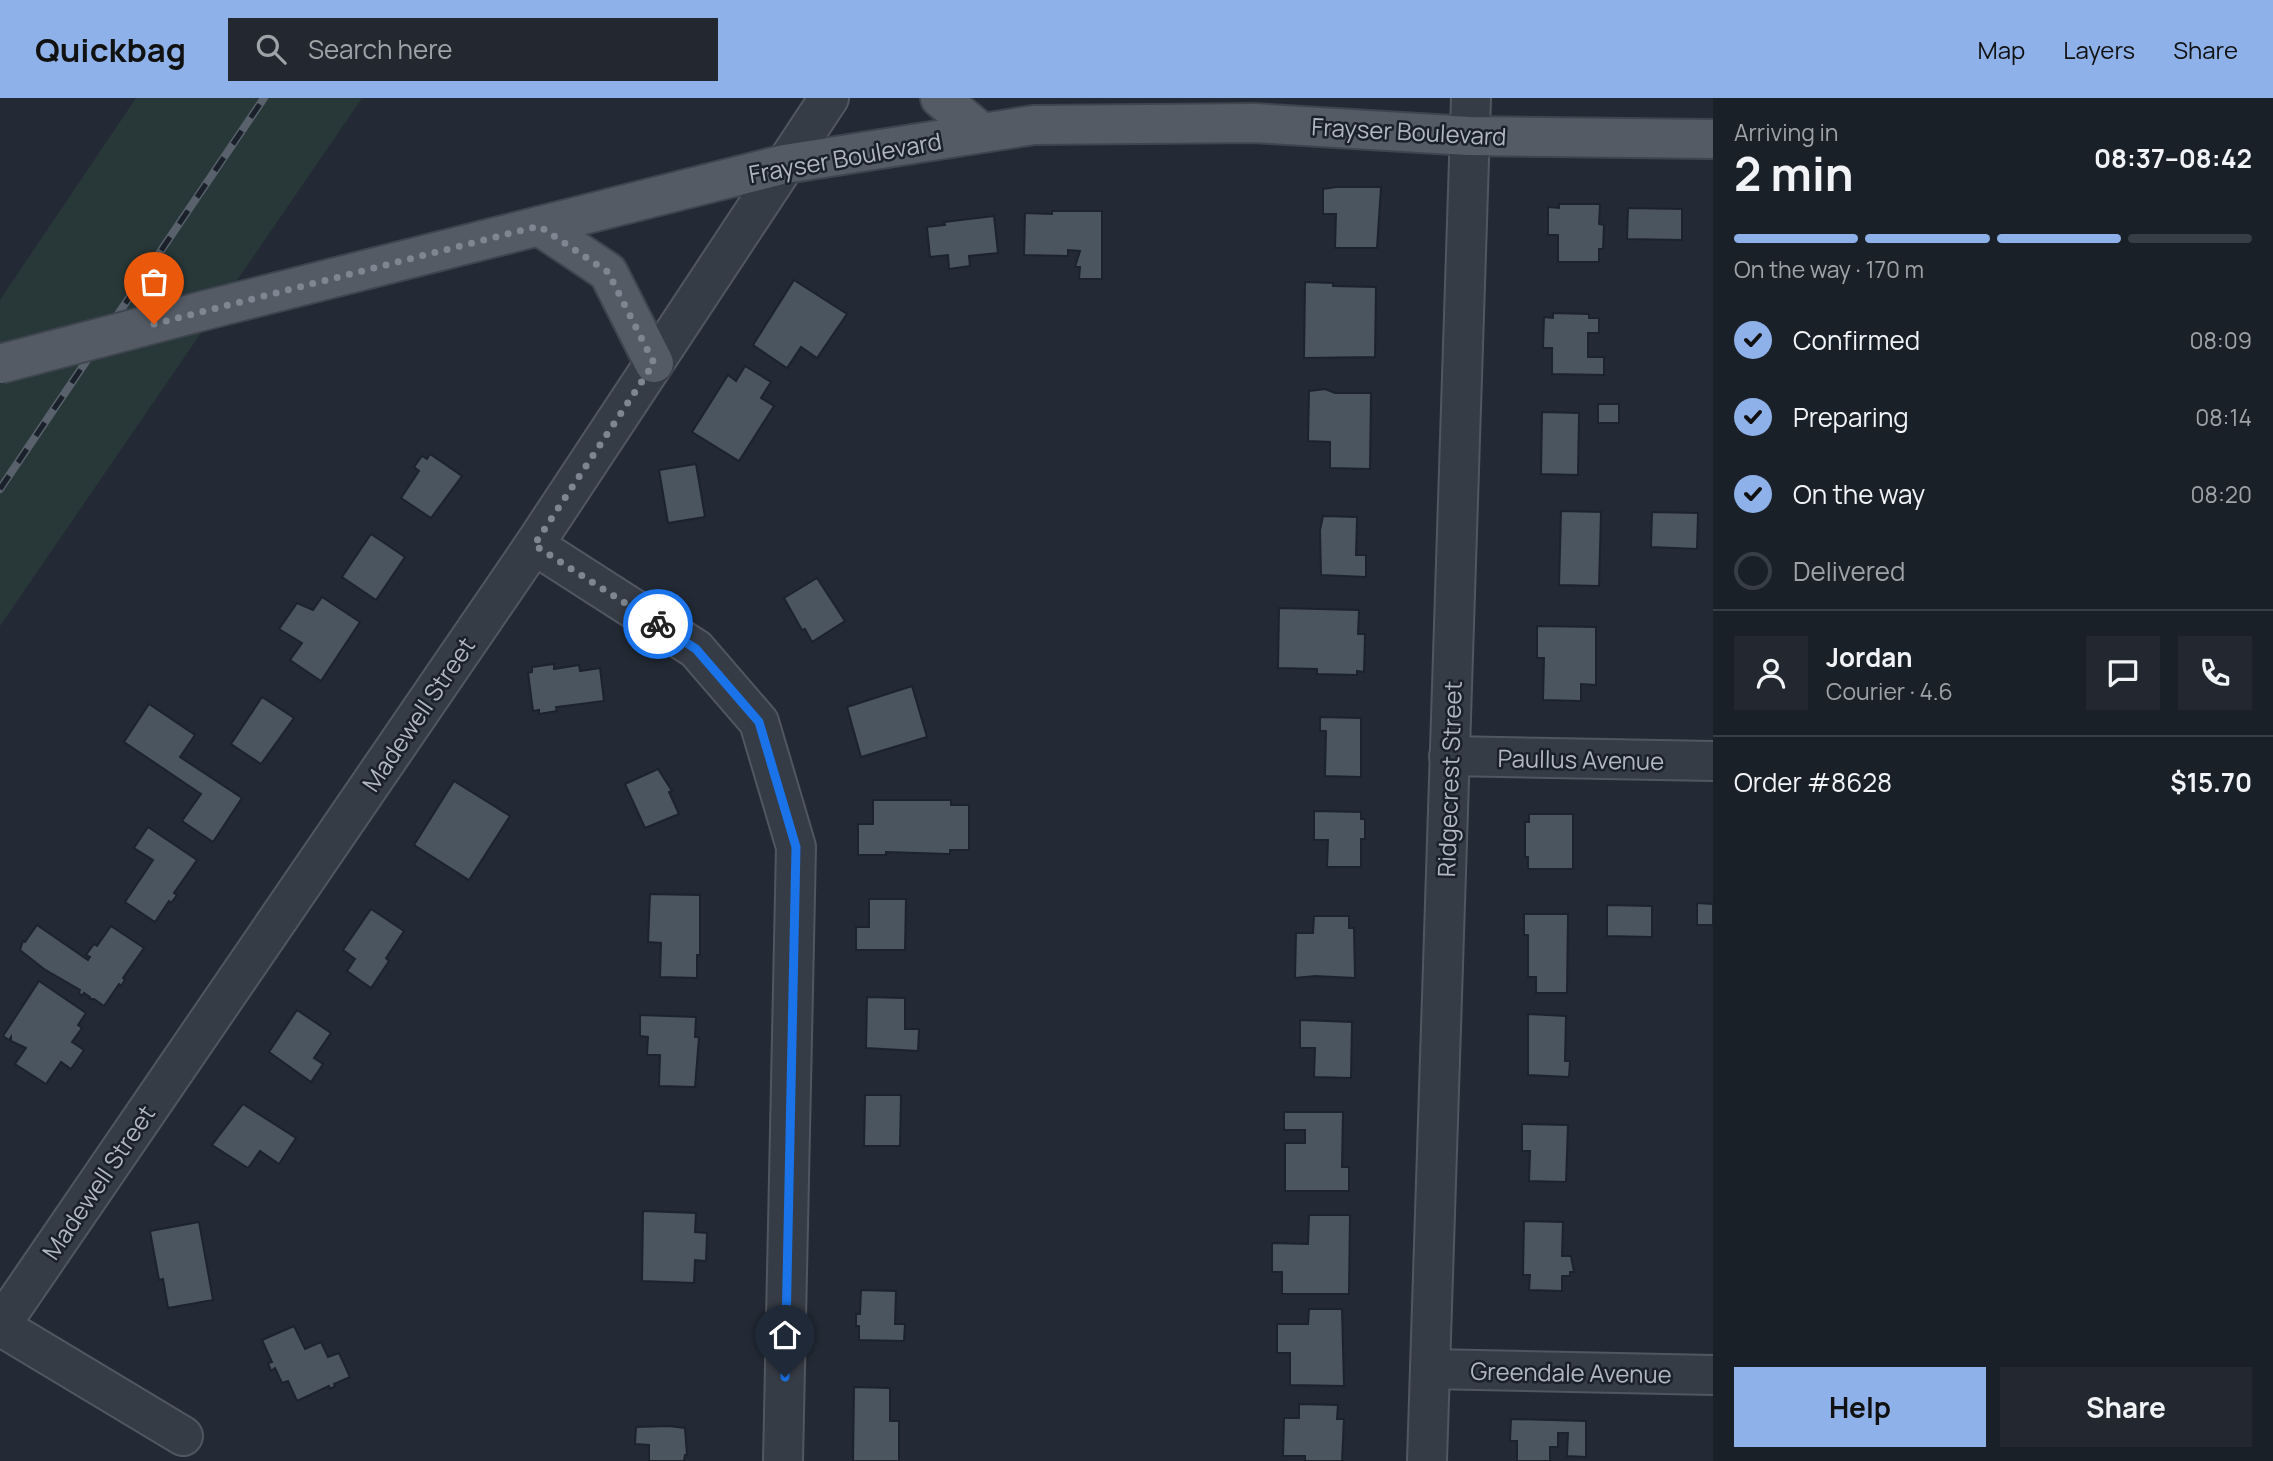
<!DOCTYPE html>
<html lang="en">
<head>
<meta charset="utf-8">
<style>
	:root { --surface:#1a2028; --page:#232830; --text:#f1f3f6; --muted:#9fa3a8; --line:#383e45; --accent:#8eb1e9 }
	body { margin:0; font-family:Manrope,sans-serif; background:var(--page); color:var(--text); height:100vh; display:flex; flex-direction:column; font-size:26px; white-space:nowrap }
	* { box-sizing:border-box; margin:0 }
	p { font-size:23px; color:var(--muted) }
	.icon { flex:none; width:38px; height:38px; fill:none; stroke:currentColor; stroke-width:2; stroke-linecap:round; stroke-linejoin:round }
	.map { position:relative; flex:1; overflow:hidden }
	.sheet { display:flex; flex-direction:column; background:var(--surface); width:560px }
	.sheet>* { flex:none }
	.pin { position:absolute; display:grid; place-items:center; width:60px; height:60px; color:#fff; margin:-72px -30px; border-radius:50% 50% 50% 0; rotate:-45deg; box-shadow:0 0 7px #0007 }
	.pin .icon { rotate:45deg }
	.courier { position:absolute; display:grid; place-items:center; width:70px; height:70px; margin:-35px; border:5px solid #1a73e8; border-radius:50%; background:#fff; color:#222; box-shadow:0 2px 9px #0007 }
	.overview em { font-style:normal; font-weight:700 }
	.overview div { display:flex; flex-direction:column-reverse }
	.overview { display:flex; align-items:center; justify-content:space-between; height:119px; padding:0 21px }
	h1 { font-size:46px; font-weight:700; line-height:52px }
	.bar { display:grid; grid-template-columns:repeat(4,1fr); gap:10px 7px; align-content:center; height:84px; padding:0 21px }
	.bar i { height:9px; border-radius:5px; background:var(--line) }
	.bar .active { background:var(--accent) }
	.bar p { grid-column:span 4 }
	.line { display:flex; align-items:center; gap:18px; padding:0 21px; border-top:2px solid var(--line) }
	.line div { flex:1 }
	.round { display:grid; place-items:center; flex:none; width:74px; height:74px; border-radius:0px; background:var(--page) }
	ol { padding:0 21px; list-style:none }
	li { display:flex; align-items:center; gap:21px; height:77px }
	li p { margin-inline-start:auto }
	li .icon { padding:7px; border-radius:50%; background:var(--accent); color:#111; stroke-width:4 }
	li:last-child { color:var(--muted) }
	li i { width:38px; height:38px; border:4px solid var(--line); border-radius:50% }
	.cta { display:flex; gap:14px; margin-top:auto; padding:14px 21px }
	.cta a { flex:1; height:80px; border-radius:0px; background:var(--accent); color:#111; font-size:28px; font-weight:700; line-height:80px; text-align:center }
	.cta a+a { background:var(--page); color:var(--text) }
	header { display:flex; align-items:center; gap:42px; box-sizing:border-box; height:98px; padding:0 35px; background:var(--accent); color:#111 }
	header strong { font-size:33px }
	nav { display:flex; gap:38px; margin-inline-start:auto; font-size:24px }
	.search { width:490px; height:63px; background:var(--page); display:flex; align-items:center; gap:18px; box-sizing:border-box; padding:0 24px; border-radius:0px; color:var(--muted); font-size:26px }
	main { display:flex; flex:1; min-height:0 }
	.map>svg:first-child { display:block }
</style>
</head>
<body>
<header>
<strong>Quickbag</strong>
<div class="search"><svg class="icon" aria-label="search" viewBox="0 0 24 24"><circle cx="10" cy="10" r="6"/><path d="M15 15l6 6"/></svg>Search here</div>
<nav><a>Map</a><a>Layers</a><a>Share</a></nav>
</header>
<main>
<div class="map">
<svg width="1713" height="1363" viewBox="0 0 1713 1363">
	<rect width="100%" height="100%" fill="#232a35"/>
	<path fill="#283838" d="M136,0H362L0,528V202Z"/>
	<g fill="#4b5560" stroke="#1d232c" stroke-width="2">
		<path d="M1336,89H1381L1377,150H1335L1336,116H1323V91Z"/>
		<path d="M1559,106H1600L1599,126L1604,127L1603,151H1599V164H1558V137H1548V109L1559,110Z"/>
		<path d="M1628,110L1682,111V142L1627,141Z"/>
		<path d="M1052,113H1102V181H1079L1080,169H1075L1080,153L1068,152V158L1024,157L1025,115L1052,116Z"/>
		<path d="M994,118L998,155L969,158L970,168L949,171L948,157L930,159L927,129L945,127L944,124Z"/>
		<path d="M794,182L847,216L817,260L801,249L787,270L753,247Z"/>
		<path d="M1305,184L1333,185V188L1376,189L1375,259L1304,260Z"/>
		<path d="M1553,215L1589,216V220H1599V235H1588V259H1604V277L1552,276V250H1543L1544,219L1553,220Z"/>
		<path d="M745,268L771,284L761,300L774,308L739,363L692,334L728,277L736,283Z"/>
		<path d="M1325,291L1335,295H1371L1370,371L1330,370V344L1308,343L1309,293Z"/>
		<rect x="1598" y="306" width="21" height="19"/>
		<path d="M1542,314L1579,315L1578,377L1541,376Z"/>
		<path d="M430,356L462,378L431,420L401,400L419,373L414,369L422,358L427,361Z"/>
		<path d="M696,366L705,419L668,425L659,372Z"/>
		<path d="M1561,413L1601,414L1599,488L1559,487Z"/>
		<path d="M1652,414L1698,415L1697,451L1651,449Z"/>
		<path d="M1323,418L1357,419L1356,457H1366V479L1321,477L1320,432Z"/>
		<path d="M371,436L405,459L376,502L342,479Z"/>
		<path d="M817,480L845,523L812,544L805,531L802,532L784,500Z"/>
		<path d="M322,499L360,524L321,583L290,562L302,545L279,531L297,505L313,512Z"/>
		<path d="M1279,510L1359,512L1358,536H1365L1364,574L1357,573V577L1317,576V571L1278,570Z"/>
		<path d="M1537,528L1596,529V587L1581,586V603L1543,602L1544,560H1537Z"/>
		<path d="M554,566V571L579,567L580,573L600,570L604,603L556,609L557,613L539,616V612L533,613L528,575L532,574V569Z"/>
		<path d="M912,588L927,639L861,659L847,609Z"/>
		<path d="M262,599L294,620L261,666L231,646Z"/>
		<path d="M149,606L195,637L180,659L242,700L213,744L182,723L201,696L124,644Z"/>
		<path d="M1320,619L1361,620V679L1325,678L1326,633H1320Z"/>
		<path d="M658,671L672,693L669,694L679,716L645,730L625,686Z"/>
		<path d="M454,683L510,718L469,782L414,747Z"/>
		<path d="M873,702H951V707H969V752H950V756L886,754V757H858V726H873Z"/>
		<path d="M1314,713L1361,714V721H1365V741H1361V769H1327L1328,742H1314Z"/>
		<path d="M1529,716H1573V771H1528V759H1525V724H1529Z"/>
		<path d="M148,729L197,762L174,795L177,797L171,805L169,803L155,824L125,804L153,762L134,750Z"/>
		<path d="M650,796L700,797V857H697V880L660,879L661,845L648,844Z"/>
		<path d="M869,801H906L905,852H856V829H869Z"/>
		<path d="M1697,805L1713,806V827H1697Z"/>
		<path d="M1607,807L1652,808V839L1607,838Z"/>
		<path d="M371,811L404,833L386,860L389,863L371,890L347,873L355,861L343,852Z"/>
		<path d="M1524,816H1568L1567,895H1536V879H1528V837H1524Z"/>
		<path d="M1314,818H1349V830H1354L1355,880L1315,878L1295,880L1296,835H1313Z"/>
		<path d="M37,827L88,862L90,859L86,857L94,846L97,848L111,828L144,850L123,880L125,882L121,888L119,886L104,908L94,901H89L90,899L84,895L82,898L79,895L80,892L44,871L20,852L23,843L25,844Z"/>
		<path d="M39,883L86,915L78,927L82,930L72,944L84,952L71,971L61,964L46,986L15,966L26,950L11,943V939L9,942L3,938Z"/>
		<path d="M867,899L905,900V931H919L918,953L866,950Z"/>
		<path d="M297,912L331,935L314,960L323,966L311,984L269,954Z"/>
		<path d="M1528,916L1566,918L1565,963H1570L1569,979L1528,977Z"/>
		<path d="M640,917L696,919L695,939H699L695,989L659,988L660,957H647L648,939L640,938Z"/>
		<path d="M1300,922L1352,924L1351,980L1314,979L1315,950H1300Z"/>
		<path d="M865,997H901L900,1048H864Z"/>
		<path d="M243,1006L296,1040L279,1066L260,1053L248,1070L212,1047Z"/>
		<path d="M1284,1014H1343L1342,1069H1349V1093H1285V1045H1305V1032H1284Z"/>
		<path d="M1522,1026L1568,1027L1566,1084L1529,1083L1530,1053H1522Z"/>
		<path d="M643,1113L696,1115L695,1134L707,1135L706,1163L695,1162L694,1185L642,1183Z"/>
		<path d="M1309,1117H1350L1349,1196H1282V1174H1272V1145L1308,1146Z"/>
		<path d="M1524,1123L1563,1124L1562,1158H1571L1574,1174H1570V1178H1562V1193L1529,1192L1530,1177H1523Z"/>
		<path d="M199,1124L213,1202L168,1210L163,1181L159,1182L150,1133Z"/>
		<path d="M861,1192L896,1193L895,1226H905L904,1243L859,1242V1228H856V1216H860Z"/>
		<path d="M1309,1211H1342L1344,1288L1290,1287V1255H1277V1226H1308Z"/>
		<path d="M294,1228L305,1251L321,1244L328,1259L339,1255L350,1279L334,1286L335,1288L330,1291L329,1288L297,1303L288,1283L282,1285L275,1270L271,1273L268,1265L272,1264L262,1242Z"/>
		<path d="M854,1289L890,1290V1323H899V1363H853Z"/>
		<path d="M1299,1306L1338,1307L1337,1321H1344L1342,1363H1305V1358H1283L1284,1320H1299Z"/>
		<path d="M1511,1321L1586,1323V1359L1567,1358L1568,1335H1558V1349H1550V1363H1517V1343H1510Z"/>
		<path d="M669,1328L685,1330L687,1357H685L684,1363H649V1347L635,1346L636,1329Z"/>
	</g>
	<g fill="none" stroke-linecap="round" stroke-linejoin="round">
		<g stroke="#515760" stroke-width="42">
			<g id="minor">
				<path d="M534,447L696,551L759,624L796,749L783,1363"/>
				<path d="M1449,658L1713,663"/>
				<path d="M0,1228L534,447L829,0"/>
				<path d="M0,1228L183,1338"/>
				<path d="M1430,1271L1713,1277"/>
				<path d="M1427,1363L1471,0"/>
			</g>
		</g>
		<g stroke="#3f454f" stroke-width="42">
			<g id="major">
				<path d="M940,0L982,35"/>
				<path d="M539,128L608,174L654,265"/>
				<path d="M206,212L785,66L1034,27L1254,25L1469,38L1713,41"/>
			</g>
		</g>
		<use href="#minor" stroke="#363c45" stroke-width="38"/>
		<use href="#major" stroke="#545b65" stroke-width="38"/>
		<g stroke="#58616c" stroke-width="8">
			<path id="rail" d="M0,391L264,0"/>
		</g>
		<use href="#rail" stroke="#1b212a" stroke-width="5" stroke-dasharray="16" stroke-linecap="butt"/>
		<g stroke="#3f454f" stroke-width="42" stroke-linecap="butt">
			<path id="major-bridge" d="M0,266L206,212"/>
		</g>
		<use href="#major-bridge" stroke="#545b65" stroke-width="38"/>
	</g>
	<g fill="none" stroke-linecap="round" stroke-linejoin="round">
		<path stroke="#7f8691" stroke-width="7" stroke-dasharray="0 12.6" d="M154,226L539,128L608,174L654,265L534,447L658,526"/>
		<path stroke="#1a73e8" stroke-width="9" d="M658,526L696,551L759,624L796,749L785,1279"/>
	</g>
	<g text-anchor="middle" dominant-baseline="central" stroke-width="5" stroke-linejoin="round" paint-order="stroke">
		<g font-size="24" fill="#b1b7c2" stroke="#1b212a">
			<text transform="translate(1409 33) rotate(3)">Frayser Boulevard</text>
			<text transform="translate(845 59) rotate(-10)">Frayser Boulevard</text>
			<text transform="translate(418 616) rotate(-56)">Madewell Street</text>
			<text transform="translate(1581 661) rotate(1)">Paullus Avenue</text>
			<text transform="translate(1449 681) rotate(-88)">Ridgecrest Street</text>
			<text transform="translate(98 1084) rotate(-56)">Madewell Street</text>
			<text transform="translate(1571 1274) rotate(1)">Greendale Avenue</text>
		</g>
	</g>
</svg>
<div class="pin" style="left:154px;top:226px;background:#ea580c"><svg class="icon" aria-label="bag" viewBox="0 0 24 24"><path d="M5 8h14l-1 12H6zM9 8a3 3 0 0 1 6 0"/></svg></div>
<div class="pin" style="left:785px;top:1279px;background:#1f2937"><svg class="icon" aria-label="home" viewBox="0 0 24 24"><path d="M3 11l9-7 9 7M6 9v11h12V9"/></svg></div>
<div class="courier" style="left:658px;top:526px"><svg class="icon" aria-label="bike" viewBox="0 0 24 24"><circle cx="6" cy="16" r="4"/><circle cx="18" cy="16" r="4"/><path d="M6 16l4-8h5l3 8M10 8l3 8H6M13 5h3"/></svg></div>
</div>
<section class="sheet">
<div class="overview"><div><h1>2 min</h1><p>Arriving in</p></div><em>08:37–08:42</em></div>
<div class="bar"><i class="active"></i><i class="active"></i><i class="active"></i><i></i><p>On the way · 170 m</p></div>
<ol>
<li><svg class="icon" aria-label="check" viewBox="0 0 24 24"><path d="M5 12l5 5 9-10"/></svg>Confirmed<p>08:09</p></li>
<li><svg class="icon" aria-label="check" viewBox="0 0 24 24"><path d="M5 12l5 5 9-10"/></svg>Preparing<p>08:14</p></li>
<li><svg class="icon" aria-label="check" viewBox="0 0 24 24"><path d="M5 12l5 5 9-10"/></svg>On the way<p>08:20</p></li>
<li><i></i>Delivered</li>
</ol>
<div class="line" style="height:126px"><a class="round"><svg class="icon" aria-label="person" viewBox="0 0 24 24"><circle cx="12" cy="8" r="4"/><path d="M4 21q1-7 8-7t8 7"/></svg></a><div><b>Jordan</b><p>Courier · 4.6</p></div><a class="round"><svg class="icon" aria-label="chat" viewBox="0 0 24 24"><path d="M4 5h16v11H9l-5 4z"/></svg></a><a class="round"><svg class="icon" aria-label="phone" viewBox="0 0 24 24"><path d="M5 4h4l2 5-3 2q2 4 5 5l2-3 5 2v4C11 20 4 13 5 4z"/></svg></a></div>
<div class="line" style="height:91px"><div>Order #8628</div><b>$15.70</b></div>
<div class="cta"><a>Help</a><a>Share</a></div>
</section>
</main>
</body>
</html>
